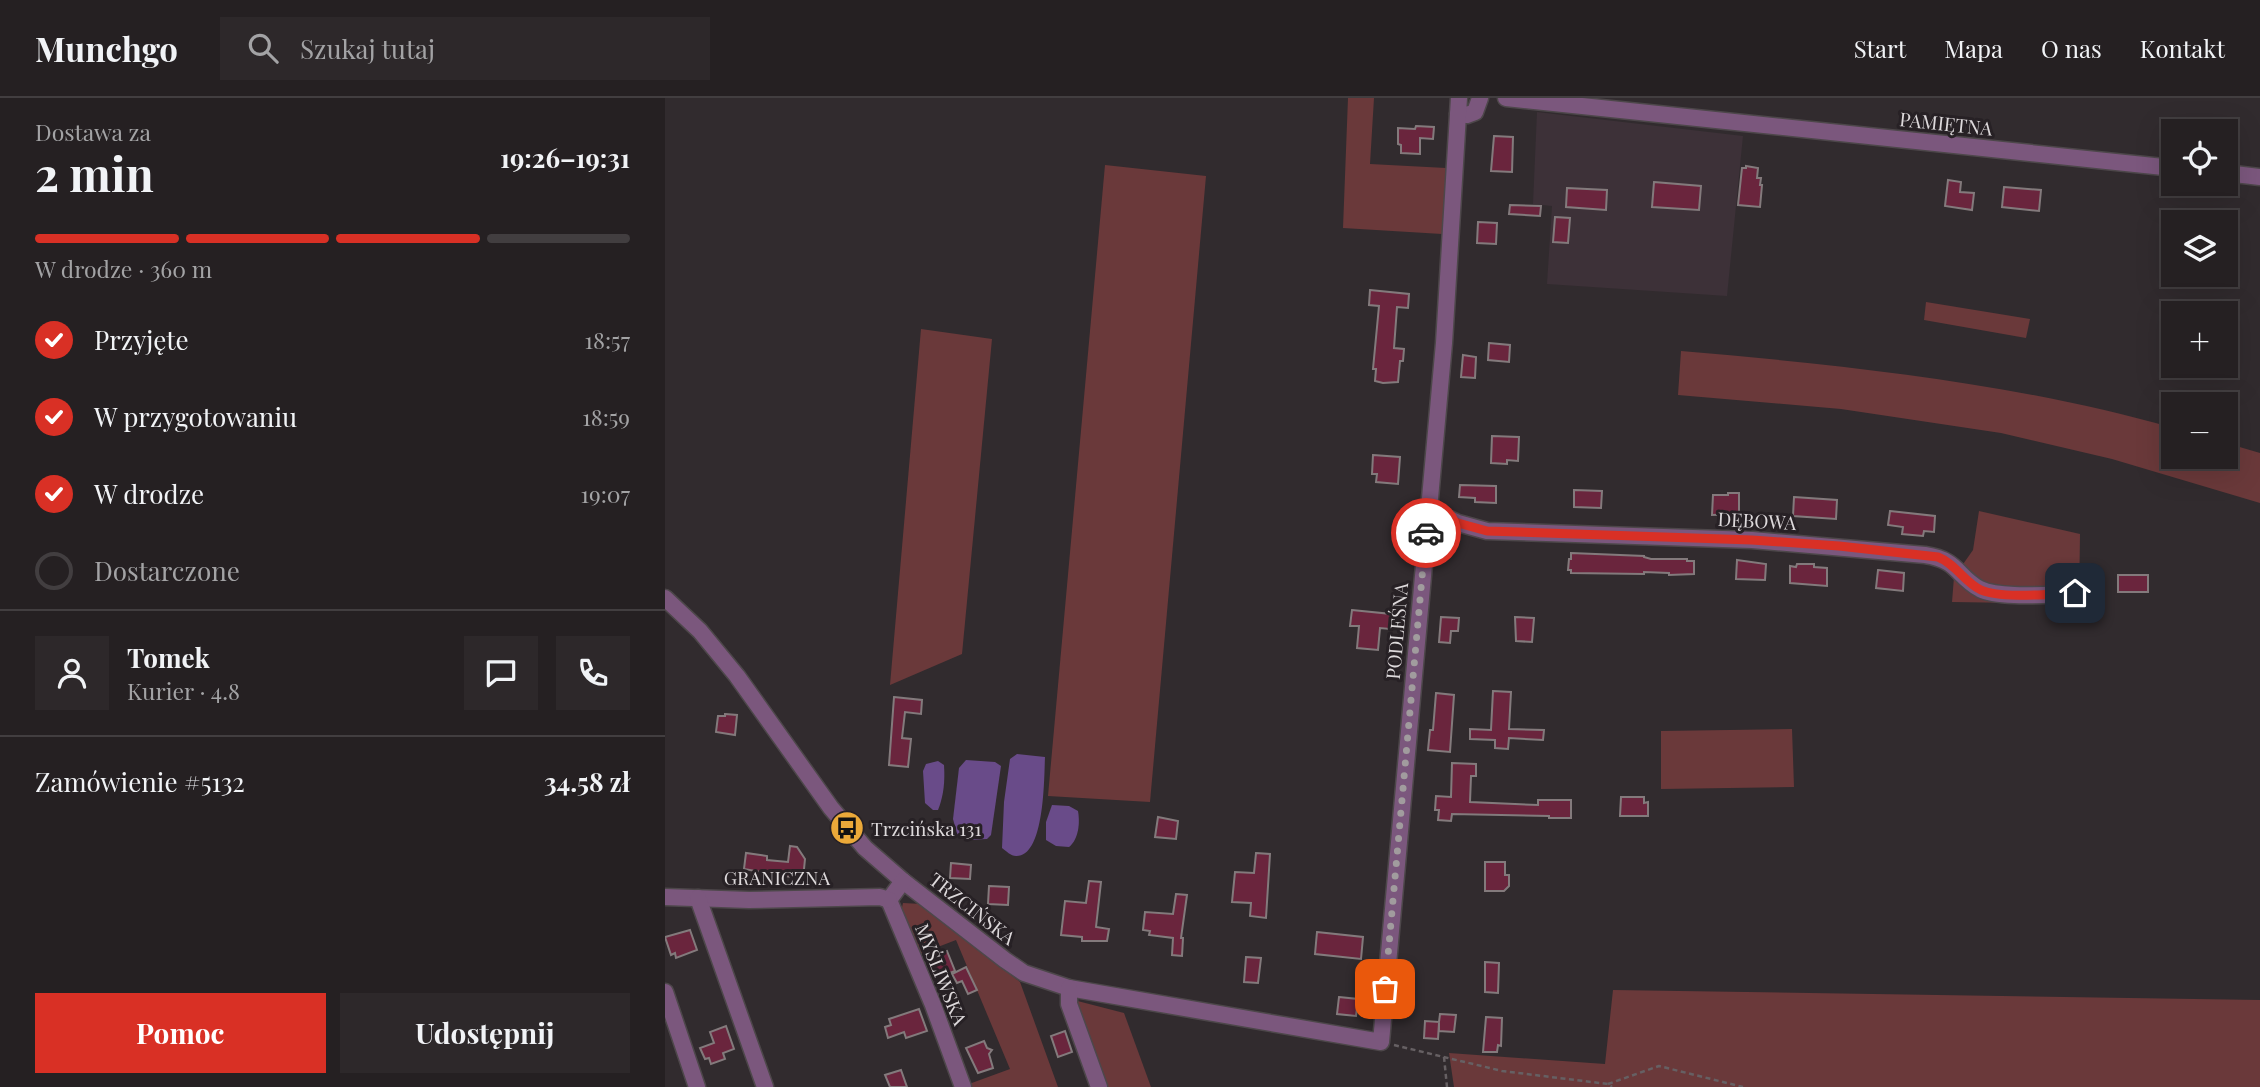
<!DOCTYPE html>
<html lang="pl">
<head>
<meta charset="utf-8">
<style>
	:root { --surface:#252022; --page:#2d282a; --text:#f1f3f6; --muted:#a3a3a5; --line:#423e40; --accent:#d93025 }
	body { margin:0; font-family:"Playfair Display",serif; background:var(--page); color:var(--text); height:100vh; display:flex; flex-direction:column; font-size:26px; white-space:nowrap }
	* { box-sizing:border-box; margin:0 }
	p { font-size:23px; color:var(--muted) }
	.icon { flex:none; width:38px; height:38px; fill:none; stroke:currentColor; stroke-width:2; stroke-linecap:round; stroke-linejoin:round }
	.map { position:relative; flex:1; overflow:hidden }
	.details { display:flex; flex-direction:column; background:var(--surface); width:665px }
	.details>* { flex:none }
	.buttons { position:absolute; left:1496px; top:21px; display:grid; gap:14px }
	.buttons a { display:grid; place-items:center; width:77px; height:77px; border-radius:0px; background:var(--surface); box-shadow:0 7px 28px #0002,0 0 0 2px var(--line); font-size:35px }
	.pin { position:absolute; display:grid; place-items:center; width:60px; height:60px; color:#fff; margin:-30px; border-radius:14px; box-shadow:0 4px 10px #0006 }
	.courier { position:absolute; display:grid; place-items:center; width:70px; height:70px; margin:-35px; border:5px solid #d93025; border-radius:50%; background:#fff; color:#222; box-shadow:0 2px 9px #0007 }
	.head em { font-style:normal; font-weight:700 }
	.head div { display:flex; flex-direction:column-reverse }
	.head { display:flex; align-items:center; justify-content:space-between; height:119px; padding:0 35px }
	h1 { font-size:46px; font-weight:700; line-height:52px }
	.bar { display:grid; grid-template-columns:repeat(4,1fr); gap:10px 7px; align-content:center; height:84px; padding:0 35px }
	.bar i { height:9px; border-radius:5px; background:var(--line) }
	.bar .selected { background:var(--accent) }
	.bar p { grid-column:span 4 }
	.line { display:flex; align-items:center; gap:18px; padding:0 35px; border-top:2px solid var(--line) }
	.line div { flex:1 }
	.round { display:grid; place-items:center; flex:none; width:74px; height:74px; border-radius:0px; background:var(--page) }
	ol { padding:0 35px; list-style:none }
	li { display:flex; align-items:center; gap:21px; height:77px }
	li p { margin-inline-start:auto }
	li .icon { padding:7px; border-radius:50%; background:var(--accent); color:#fff; stroke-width:4 }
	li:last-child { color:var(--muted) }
	li i { width:38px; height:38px; border:4px solid var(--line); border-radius:50% }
	.button { display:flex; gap:14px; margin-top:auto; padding:14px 35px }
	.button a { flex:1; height:80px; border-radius:0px; background:var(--accent); color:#fff; font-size:28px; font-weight:700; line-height:80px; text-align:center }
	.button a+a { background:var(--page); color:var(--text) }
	header { display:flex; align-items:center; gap:42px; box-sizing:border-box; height:98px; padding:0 35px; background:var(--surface); border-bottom:2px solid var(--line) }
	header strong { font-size:33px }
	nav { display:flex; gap:38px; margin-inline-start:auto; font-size:24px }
	.search { width:490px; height:63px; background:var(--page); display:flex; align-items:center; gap:18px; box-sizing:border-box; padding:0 24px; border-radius:0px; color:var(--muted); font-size:26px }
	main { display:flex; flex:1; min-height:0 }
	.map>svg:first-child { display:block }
</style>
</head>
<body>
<header>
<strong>Munchgo</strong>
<div class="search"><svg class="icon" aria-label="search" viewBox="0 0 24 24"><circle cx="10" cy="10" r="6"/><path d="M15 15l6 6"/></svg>Szukaj tutaj</div>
<nav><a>Start</a><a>Mapa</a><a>O nas</a><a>Kontakt</a></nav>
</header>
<main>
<section class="details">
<div class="head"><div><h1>2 min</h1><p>Dostawa za</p></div><em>19:26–19:31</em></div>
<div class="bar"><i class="selected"></i><i class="selected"></i><i class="selected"></i><i></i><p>W drodze · 360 m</p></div>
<ol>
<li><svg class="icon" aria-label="check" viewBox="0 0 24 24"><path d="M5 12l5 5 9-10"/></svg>Przyjęte<p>18:57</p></li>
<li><svg class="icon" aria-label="check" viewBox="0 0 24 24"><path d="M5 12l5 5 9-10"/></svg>W przygotowaniu<p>18:59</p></li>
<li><svg class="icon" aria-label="check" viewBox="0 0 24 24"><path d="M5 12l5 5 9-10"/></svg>W drodze<p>19:07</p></li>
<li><i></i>Dostarczone</li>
</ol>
<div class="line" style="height:126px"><a class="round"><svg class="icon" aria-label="person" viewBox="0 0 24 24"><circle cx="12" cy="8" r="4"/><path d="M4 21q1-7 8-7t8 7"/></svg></a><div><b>Tomek</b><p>Kurier · 4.8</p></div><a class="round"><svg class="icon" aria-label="chat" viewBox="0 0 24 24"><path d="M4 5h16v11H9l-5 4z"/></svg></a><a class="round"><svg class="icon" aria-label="phone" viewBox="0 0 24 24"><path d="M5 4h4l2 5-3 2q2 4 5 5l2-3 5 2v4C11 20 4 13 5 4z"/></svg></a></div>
<div class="line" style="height:91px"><div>Zamówienie #5132</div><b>34.58 zł</b></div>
<div class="button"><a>Pomoc</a><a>Udostępnij</a></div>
</section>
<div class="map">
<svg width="1595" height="989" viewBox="0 0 1595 989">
	<rect width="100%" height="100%" fill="#312b2e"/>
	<path fill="#3d3138" d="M872,14L1078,38L1062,198L882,186L887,108L868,106Z"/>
	<g fill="#6a393a">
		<path d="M683,0H709L705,66L781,70L777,136L678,130Z"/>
		<path d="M440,67L541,78L485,704L383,698Z"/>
		<path d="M1261,204L1365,221L1361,240L1259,222Z"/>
		<path d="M256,231L327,241L297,556L225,587Z"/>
		<path d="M1016,253C1179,267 1351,285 1508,330V359H1561V345L1595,355V405L1447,361L1336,335L1176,311L1013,297Z"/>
		<path d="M1314,413L1415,436L1414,506L1287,504L1289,479L1308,452Z"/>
		<path d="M1127,631L1129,689L996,691V633Z"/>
		<path d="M238,805L257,806L355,884L393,989H305L304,986L345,971L291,842L252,857L235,818Z"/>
		<path d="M948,892L1595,902V989H789L784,955L940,966Z"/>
		<path d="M397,899L459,915L486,989H428Z"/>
	</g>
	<g fill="#694b89">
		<path d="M352,656L380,659C379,679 380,759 351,758C346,758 341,753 337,750L339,704L345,661Z"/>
		<path d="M301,662L330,664L336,668L326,737L322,741L301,742L293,739L288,721L294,670Z"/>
		<path d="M273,663L279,667C280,682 279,697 273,712H268L260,705L258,673L261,666Z"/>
		<path d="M387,707L404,708L413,713C415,724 414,741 404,749L391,748L381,742V724Z"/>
	</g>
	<g fill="#6a253d" stroke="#837a7c" stroke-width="2">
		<path d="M751,28L769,29L768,41L755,40V56L736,55V47L733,46V30L750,31Z"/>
		<path d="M829,38L848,39L847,74L826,73Z"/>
		<path d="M1081,68L1093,70L1092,80H1096L1095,87H1097L1095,109L1073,107L1077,70H1081Z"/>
		<path d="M1283,82L1296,84L1295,94L1309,95L1307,112L1280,108Z"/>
		<path d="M989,84L1036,88L1034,112L987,109Z"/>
		<path d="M1339,89L1376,92L1374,113L1337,109Z"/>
		<path d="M902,90L942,92L941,112L901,109Z"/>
		<path d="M845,107L876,108L875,118L844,116Z"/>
		<path d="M890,119L905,120L903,145L888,144Z"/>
		<path d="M813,124L832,125L831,146L812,145Z"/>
		<path d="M705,192L744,196L743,210L732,209L729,250L739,251L738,263H735L733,284L718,285L710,283L711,271H708L714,208L704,207Z"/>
		<path d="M824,245L845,247L844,264L823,262Z"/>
		<path d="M798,257L811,259L810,280L796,279Z"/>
		<path d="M827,338L854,339L853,363L842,362V366L826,365Z"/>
		<path d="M708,357L735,359L733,386L711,384L712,376H707Z"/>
		<path d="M795,387L831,388V405L810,404V400L794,399Z"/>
		<path d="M909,392L937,393L936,410L909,409Z"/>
		<path d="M1063,395H1074V416L1047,417L1048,397H1063Z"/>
		<path d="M1129,399L1172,402L1171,421L1128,418Z"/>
		<path d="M1225,413L1270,418L1269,434L1259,433L1258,438L1237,436L1238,429L1223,427Z"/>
		<path d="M906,455L979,458V459L986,461H1022V463H1029V476L1004,477V475L979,474V476L906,475V472H903L904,461H906Z"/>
		<path d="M1072,462L1101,466L1100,482L1071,481Z"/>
		<path d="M1132,466H1149V469L1162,470V488L1125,485V468L1131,469Z"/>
		<path d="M1213,472L1239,475L1238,493L1211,490Z"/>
		<rect x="1453" y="477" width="30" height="17"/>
		<path d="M687,512L726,516L725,531L715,530L713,552L692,550L694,528H685Z"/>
		<path d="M776,519L794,520L793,533H786L785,545L774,544Z"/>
		<path d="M850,519L869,520L867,544L851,543Z"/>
		<path d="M828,593L846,594L844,631L879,632L878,642L844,640L843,651L830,650V642L805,641V631L826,632Z"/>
		<path d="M771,595L789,597L785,654L763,652L765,632H768Z"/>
		<path d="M229,599L257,602L256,616L240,614L237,640L246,641L243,669L224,667Z"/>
		<path d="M60,616L72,617L70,637L51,634L53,618H60Z"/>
		<path d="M787,665L811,666V678H806L805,704L873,707V702H906V720H884V718L787,716L786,723L773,722L774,712H770L771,698L786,699Z"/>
		<path d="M956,699H979V705L983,704V718H955Z"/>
		<path d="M493,719L513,723L511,741L490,739Z"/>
		<path d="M125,748L132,749L140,761L138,781L79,771L81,755L102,758V762L123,764Z"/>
		<path d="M591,755L605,756L601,820L585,818L586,805L567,804L570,774L589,775Z"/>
		<path d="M820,764H840V777H844V788L839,793H820Z"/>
		<path d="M286,765L306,767L305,781L285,780Z"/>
		<path d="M424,783L436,784L431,829L444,831L442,843H417V839L396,837L400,803L421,805Z"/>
		<path d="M324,788L344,789L343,807L323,806Z"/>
		<path d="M511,796L522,797L516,840H518L517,858L507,857L508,840L484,837L485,833L478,832L480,814L508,816Z"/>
		<path d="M25,832L32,852L11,860L10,855L6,857L0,839Z"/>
		<path d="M652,834L698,839L696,861L650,856Z"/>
		<path d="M282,853L290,873L277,878L276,873L270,876L264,860Z"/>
		<path d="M581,859L596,860L593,885L579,884Z"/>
		<path d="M820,864L834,865L833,895L820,894Z"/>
		<path d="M301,869L312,892L303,896L297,883L292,885L287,876Z"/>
		<path d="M674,899L693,901L691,918L672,916Z"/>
		<path d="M254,911L262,933L241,940L239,934L223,940L220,929L226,927L224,921Z"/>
		<path d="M775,916L791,917L789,934L774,933V925L773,941L759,940L760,923L774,924Z"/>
		<path d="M821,919L837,920L836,948L833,947L832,954H818Z"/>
		<path d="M61,928L69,951L58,955L60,961L46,966L44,960L40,961L35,950L49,945L45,934Z"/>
		<path d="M400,933L407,954L393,959L386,938Z"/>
		<path d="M319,943L322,950L327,952L324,956L328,970L313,975L301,950Z"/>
		<path d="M236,972L242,989H225L220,977Z"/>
	</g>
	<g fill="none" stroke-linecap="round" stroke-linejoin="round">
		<g stroke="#4d474a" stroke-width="19">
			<g id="minor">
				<path d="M841,0L1508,70"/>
				<path d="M793,16L802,17L810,14L815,0"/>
				<path d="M1561,75L1595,79"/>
				<path d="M764,411L793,425L822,433L1087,442L1260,457C1294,462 1291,478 1315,491C1335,501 1387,496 1410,496"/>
				<path d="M0,500L35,533L72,578L166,710L200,750L238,783L340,862L359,875L404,890L716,944L779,245L794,0"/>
				<path d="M238,783L224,802L268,907L298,989"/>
				<path d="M0,799L84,802L215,799L224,802"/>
				<path d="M33,800L100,989"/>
				<path d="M404,890V906L434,989"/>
				<path d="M0,894L32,989"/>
			</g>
		</g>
		<g stroke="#666063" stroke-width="2.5" stroke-dasharray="5 3.5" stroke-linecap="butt">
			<path d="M729,947L837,973L943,986L947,989"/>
			<path d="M779,959L782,989"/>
			<path d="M943,986L994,968L1078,989"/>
		</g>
		<use href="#minor" stroke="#7b577d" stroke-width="16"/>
	</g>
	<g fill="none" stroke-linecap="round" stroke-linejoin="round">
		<path stroke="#a19c9e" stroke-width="7" stroke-dasharray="0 12.6" d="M720,891L761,435"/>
		<path stroke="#d93025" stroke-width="9" d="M761,435L764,411L793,425L822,433L1087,442L1174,448L1273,459C1291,466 1299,484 1316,492C1336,501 1387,496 1410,495"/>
	</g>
	<defs>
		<g id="bus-disc" transform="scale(1.75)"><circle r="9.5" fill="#eba939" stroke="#272125"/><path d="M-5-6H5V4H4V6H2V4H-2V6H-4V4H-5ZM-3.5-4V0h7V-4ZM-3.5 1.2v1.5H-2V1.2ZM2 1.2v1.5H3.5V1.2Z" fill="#111"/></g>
	</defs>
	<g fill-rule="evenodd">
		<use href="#bus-disc" x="182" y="730"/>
	</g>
	<g text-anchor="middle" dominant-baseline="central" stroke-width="6" stroke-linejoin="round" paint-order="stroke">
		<g font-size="19" fill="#ddd9db" stroke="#272125">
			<text transform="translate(1281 25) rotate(6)">PAMIĘTNA</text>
			<text transform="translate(1092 422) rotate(3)">DĘBOWA</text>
			<text transform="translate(731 533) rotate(-85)">PODLEŚNA</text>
			<text x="112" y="779">GRANICZNA</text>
			<text transform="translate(308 810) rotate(38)">TRZCIŃSKA</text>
			<text transform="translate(277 876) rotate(68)">MYŚLIWSKA</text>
		</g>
		<g font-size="19" fill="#ddd9db" stroke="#272125" text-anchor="start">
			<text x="206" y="730">Trzcińska 131</text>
		</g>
	</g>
</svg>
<div class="buttons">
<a><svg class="icon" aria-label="locate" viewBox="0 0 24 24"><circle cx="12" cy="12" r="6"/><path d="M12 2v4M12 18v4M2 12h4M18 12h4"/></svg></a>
<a><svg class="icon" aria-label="layers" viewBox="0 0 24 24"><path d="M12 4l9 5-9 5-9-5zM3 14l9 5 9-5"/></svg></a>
<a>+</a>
<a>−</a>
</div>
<div class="pin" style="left:720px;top:891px;background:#ea580c"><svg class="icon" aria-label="bag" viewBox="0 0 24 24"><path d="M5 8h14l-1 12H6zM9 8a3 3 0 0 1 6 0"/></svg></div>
<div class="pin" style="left:1410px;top:495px;background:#1f2937"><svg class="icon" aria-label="home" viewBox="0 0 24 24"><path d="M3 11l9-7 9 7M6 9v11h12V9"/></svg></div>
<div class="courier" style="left:761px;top:435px"><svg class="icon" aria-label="car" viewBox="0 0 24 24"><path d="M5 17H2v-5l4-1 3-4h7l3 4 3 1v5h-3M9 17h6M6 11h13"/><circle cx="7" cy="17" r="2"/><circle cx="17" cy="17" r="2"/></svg></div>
</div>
</main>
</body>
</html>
